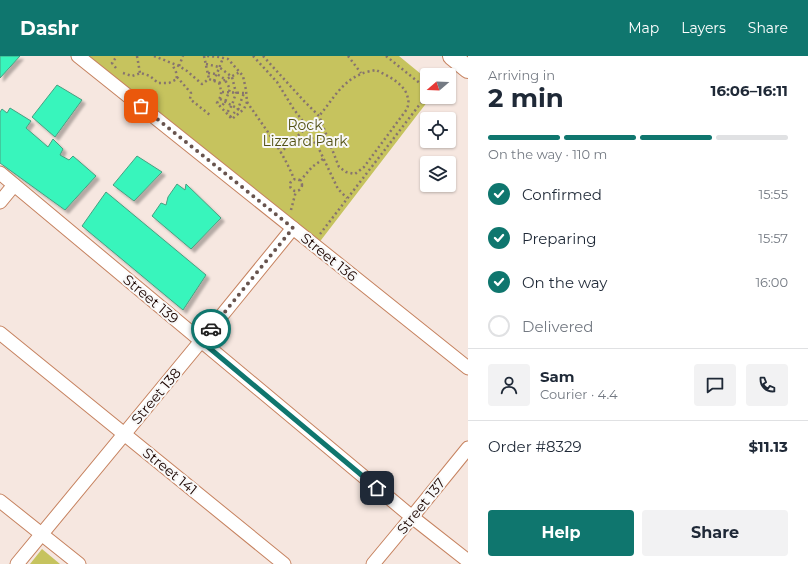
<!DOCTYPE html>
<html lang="en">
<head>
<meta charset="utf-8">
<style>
	:root { --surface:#fff; --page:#f2f2f3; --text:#1f2937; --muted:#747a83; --line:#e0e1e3; --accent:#0f766e }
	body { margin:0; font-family:Montserrat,sans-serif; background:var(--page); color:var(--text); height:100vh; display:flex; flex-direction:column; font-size:15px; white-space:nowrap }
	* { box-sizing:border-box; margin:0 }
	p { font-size:13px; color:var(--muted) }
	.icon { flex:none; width:22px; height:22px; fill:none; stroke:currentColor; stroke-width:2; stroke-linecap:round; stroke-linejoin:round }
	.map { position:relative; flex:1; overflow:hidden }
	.sheet { display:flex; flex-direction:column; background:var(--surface); width:340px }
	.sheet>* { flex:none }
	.needle { width:26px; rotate:251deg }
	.buttons { position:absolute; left:420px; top:12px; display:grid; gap:8px }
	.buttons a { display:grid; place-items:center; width:36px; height:36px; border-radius:4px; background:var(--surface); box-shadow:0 1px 3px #0004; font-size:20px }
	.pin { position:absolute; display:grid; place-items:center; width:34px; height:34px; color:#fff; margin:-17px; border-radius:8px; box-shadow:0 2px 6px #0006 }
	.courier { position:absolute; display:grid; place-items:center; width:40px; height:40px; margin:-20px; border:3px solid #0f766e; border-radius:50%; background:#fff; color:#222; box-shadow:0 1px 5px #0007 }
	.head em { font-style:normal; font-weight:700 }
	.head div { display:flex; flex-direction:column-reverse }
	.head { display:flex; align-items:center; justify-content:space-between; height:68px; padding:0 20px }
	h1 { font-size:26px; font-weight:700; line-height:30px }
	.bar { display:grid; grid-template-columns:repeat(4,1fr); gap:6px 4px; align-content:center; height:48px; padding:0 20px }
	.bar i { height:5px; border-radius:3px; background:var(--line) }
	.bar .active { background:var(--accent) }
	.bar p { grid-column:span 4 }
	.line { display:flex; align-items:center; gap:10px; padding:0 20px; border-top:1px solid var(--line) }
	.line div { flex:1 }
	.round { display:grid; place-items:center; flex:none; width:42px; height:42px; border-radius:4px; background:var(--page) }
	ol { padding:0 20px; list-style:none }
	li { display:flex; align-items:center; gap:12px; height:44px }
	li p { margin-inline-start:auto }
	li .icon { padding:4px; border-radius:50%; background:var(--accent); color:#fff; stroke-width:4 }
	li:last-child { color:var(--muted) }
	li i { width:22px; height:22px; border:2px solid var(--line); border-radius:50% }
	.primary-button { display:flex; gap:8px; margin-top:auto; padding:8px 20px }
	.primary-button a { flex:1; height:46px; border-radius:4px; background:var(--accent); color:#fff; font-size:16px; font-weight:700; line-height:46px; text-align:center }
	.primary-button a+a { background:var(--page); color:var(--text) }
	header { display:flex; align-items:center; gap:24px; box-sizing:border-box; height:56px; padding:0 20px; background:var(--accent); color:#fff }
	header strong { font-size:19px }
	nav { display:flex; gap:22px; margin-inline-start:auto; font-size:14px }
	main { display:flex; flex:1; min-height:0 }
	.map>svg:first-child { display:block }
</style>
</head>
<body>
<header>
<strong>Dashr</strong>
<nav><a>Map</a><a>Layers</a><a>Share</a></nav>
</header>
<main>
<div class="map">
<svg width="468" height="508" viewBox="0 0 468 508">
	<defs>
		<filter id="shadow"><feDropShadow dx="3.5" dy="3.5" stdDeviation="1" flood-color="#0004"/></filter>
	</defs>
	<rect width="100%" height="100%" fill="#f6e7e0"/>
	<g fill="#c6c35e">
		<path d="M87,0H399L427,23V41H431L318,188Z"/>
		<path d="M42,493L60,508H30Z"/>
	</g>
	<g fill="#38f5bc" stroke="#489f80" filter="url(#shadow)">
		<path d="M0,0H20L0,22Z"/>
		<path d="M57,29L82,44L55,81L32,61Z"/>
		<path d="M10,52L31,65L26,72L48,91L53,83L63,93L60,99L69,104L73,100L96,120L65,154L0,107V56L2,53L7,57Z"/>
		<path d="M137,100L162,116L134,145L113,129Z"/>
		<path d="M177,128L185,134L186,128L221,162L191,193L152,160L161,147L166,149L168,141Z"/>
		<path d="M106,136L206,219L183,254L82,170Z"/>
	</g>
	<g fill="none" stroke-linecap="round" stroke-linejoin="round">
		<g stroke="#c6825f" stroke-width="15">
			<g id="minor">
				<path d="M78,0L468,312"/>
				<path d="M0,117L412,461L468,505"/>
				<path d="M0,146L14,129"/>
				<path d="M0,277L284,508"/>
				<path d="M0,445L79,508"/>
				<path d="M17,508L201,285L293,172"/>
				<path d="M373,508L412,461L468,392"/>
			</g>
		</g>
		<g stroke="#c6825f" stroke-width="20">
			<path id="secondary" d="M452,0L468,13"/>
		</g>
		<g stroke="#87746e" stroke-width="2.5" stroke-dasharray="2 3" stroke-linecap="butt">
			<path d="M137,0L140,17"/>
			<path d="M154,0L179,10L187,15L202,28L209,23L219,27C222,37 222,39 217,47L232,63L244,53L247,46L246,34L243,20L228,3L219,1L206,0"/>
			<path d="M204,0L209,23"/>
			<path d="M253,0L277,26L293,52L307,71L281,96"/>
			<path d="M263,0L304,45L319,60L339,111L346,116L355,118L364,111L407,53C408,50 409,46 408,43C406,28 388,20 376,14C371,15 365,16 361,18C341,26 332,45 319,60"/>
			<path d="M348,0L361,17"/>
			<path d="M386,0L427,33"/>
			<path d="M206,8L219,11L232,21L236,37L232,49L227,57"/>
			<path d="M179,10L183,0"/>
			<path d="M116,12L112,7L117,0"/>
			<path d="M123,17L132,20L141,17L150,20L158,27H169L177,23L176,16L172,8"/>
			<path d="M208,17C221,18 224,21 230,33L225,46L221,51"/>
			<path d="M177,21L191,37L190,43L210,59"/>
			<path d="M214,25L223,2"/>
			<path d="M219,27L240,16"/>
			<path d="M222,36L244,37"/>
			<path d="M220,43L242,55"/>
			<path d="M247,46C264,71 283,95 294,123"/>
			<path d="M230,61L238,53L244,37"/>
			<path d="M306,73L319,93L338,133L347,142"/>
			<circle cx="296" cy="129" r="6"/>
			<path d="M300,125L312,111L323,103"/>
			<path d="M291,154L296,135"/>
			<path d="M320,178L427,39"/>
		</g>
		<use href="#minor" stroke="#fff" stroke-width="13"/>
		<use href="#secondary" stroke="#fff" stroke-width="18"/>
	</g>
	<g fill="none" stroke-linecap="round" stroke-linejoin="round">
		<path stroke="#68544e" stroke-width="4" stroke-dasharray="0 7.2" d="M141,50L293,172L211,273"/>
		<path stroke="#0f766e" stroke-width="5" d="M211,273L201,285L377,432"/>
	</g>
	<g text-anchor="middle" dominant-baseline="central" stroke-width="4" stroke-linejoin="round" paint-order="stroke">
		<g font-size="14" fill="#545217" stroke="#f8f8f8">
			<text x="305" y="69">Rock<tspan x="305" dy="16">Lizzard Park</tspan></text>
		</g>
		<g font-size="14" fill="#1c0500" stroke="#f8f8f8">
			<text transform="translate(329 201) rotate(39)">Street 136</text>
			<text transform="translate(151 243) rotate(40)">Street 139</text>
			<text transform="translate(156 340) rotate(-50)">Street 138</text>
			<text transform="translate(170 415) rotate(39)">Street 141</text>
			<text transform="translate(421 450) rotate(-51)">Street 137</text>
		</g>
	</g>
</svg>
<div class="buttons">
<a><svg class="needle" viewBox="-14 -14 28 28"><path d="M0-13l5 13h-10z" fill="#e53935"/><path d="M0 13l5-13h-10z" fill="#747a83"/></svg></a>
<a><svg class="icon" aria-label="locate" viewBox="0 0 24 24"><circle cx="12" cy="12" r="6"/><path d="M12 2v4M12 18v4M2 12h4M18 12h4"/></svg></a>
<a><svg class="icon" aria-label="layers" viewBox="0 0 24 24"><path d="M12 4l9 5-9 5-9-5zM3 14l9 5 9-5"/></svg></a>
</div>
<div class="pin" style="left:141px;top:50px;background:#ea580c"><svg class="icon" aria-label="bag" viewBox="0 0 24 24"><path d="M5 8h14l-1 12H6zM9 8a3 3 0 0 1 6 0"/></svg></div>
<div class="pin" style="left:377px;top:432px;background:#1f2937"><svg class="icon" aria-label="home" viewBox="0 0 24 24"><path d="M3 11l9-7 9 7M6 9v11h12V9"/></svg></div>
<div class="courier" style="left:211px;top:273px"><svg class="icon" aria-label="car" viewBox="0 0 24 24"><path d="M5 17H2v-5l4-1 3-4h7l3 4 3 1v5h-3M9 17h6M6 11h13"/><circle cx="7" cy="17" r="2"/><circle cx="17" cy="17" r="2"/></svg></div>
</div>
<section class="sheet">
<div class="head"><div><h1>2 min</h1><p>Arriving in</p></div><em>16:06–16:11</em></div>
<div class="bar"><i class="active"></i><i class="active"></i><i class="active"></i><i></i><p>On the way · 110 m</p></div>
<ol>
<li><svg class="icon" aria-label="check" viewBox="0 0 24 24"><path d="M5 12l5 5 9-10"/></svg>Confirmed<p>15:55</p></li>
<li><svg class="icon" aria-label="check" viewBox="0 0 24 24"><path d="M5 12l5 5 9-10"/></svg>Preparing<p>15:57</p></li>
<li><svg class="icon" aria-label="check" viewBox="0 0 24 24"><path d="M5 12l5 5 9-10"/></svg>On the way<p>16:00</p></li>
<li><i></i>Delivered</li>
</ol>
<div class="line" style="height:72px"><a class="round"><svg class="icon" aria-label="person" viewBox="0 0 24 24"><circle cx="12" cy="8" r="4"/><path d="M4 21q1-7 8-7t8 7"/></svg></a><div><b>Sam</b><p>Courier · 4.4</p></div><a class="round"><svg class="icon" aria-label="chat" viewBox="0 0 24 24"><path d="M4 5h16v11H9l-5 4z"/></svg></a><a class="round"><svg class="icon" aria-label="phone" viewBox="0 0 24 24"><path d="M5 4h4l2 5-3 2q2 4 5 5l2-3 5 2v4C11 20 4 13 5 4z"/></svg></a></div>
<div class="line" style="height:52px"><div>Order #8329</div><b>$11.13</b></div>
<div class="primary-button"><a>Help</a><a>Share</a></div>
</section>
</main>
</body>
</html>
